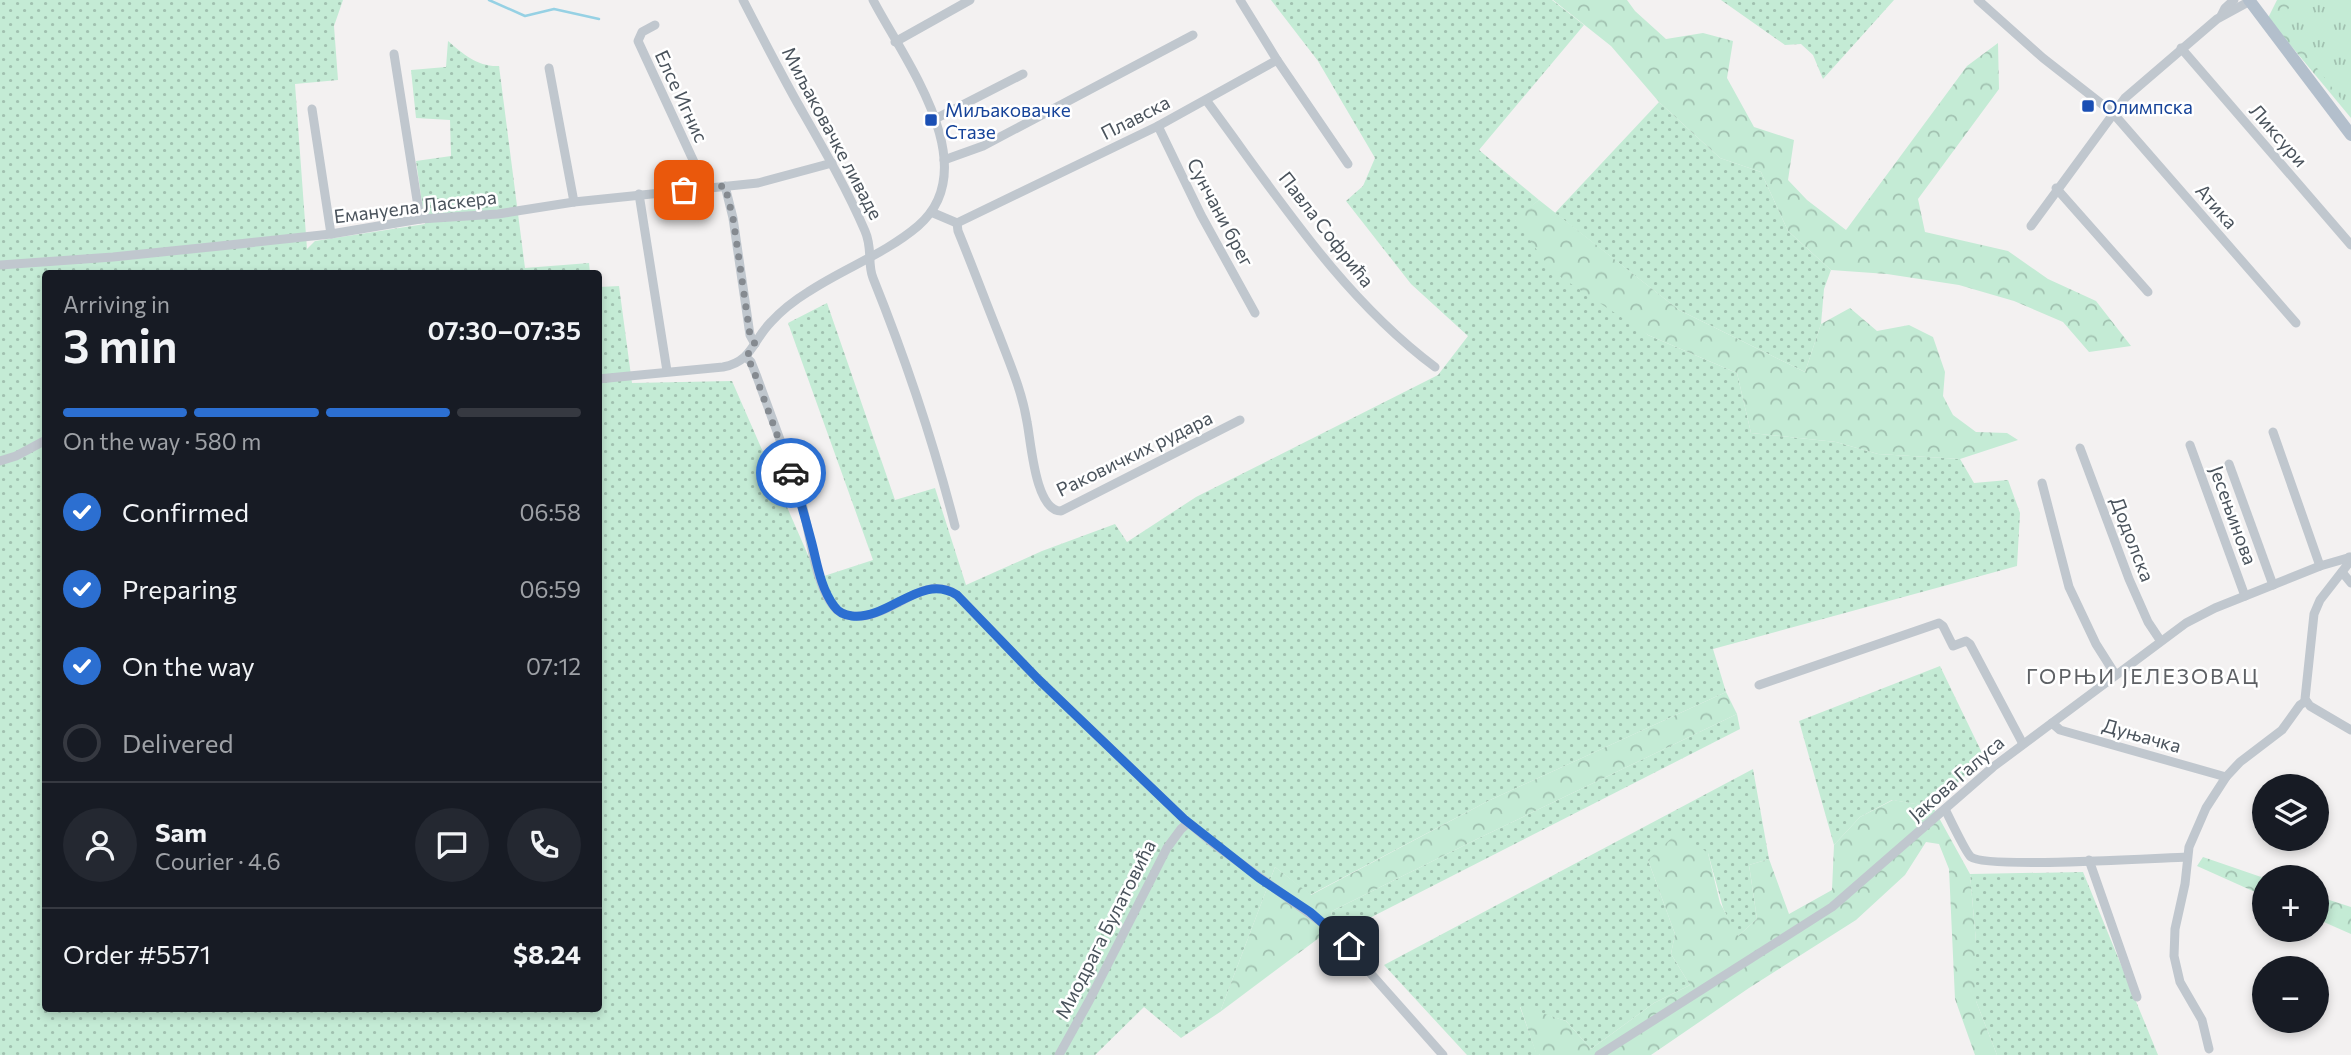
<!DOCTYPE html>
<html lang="en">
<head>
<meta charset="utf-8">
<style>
	:root { --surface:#171b24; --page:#242831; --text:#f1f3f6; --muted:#9ea1a6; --line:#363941; --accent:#2c6fd1 }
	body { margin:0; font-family:Commissioner,sans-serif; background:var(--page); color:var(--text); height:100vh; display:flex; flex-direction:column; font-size:26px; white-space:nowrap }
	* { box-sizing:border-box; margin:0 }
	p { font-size:23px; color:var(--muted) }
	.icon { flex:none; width:38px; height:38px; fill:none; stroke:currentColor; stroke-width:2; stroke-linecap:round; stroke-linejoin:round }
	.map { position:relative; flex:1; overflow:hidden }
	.details { position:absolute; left:42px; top:270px; width:560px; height:742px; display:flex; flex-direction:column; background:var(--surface); border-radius:7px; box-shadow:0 4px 10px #0003 }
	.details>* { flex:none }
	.buttons { position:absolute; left:2252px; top:774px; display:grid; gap:14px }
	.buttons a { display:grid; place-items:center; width:77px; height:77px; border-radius:50%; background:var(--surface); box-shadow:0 4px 10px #0003; font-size:35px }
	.pin { position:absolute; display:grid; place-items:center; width:60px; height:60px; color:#fff; margin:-30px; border-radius:14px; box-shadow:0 4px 10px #0006 }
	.courier { position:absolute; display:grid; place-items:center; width:70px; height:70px; margin:-35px; border:5px solid #2c6fd1; border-radius:50%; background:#fff; color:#222; box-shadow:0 2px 9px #0007 }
	.summary em { font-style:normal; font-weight:600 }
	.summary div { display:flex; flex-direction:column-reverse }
	.summary { display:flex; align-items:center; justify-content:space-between; height:119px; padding:0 21px }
	h1 { font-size:46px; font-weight:600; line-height:52px }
	.bar { display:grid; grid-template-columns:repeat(4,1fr); gap:10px 7px; align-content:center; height:84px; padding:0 21px }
	.bar i { height:9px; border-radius:5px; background:var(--line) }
	.bar .selected { background:var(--accent) }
	.bar p { grid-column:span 4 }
	.line { display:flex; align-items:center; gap:18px; padding:0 21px; border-top:2px solid var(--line) }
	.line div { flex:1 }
	.round { display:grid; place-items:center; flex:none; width:74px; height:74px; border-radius:37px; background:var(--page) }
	ol { padding:0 21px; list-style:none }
	li { display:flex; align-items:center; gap:21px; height:77px }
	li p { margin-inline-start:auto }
	li .icon { padding:7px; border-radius:50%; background:var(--accent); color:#fff; stroke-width:4 }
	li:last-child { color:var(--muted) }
	li i { width:38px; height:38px; border:4px solid var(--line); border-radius:50% }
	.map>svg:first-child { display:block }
</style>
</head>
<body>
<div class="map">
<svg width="2351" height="1055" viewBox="0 0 2351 1055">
	<defs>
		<pattern id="grass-dots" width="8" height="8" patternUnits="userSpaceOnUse" patternTransform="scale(1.75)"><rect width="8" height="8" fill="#c4ebd5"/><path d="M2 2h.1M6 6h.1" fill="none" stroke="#a1c1b0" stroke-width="1.8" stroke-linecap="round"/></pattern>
		<pattern id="forest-crowns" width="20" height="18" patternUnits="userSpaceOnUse" patternTransform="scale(1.75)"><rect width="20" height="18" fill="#c4ebd5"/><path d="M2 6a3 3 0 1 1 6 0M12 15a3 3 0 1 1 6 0" fill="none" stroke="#a1c1b0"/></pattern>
		<pattern id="park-tufts" width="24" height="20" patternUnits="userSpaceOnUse" patternTransform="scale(1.75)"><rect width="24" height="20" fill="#c4ebd5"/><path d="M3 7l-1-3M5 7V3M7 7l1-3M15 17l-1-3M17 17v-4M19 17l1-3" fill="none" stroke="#a1c1b0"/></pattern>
	</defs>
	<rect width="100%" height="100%" fill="#f3f1f1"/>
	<g fill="url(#grass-dots)">
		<path d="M0,0H343L334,26L338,80L295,84L307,249L315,241L425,224L416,161L451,156L450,120L416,118L411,70L446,67L448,41C463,54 478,67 499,66L525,268L589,263L590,273H46V1008H598L599,287L619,286L632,383L732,381L818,578L873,560L788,323L827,303L895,500L935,488L966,585L1042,551L1115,524L1127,542L1196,497L1438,375L1468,336L1411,284L1346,201L1363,186L1375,158L1318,61L1271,0H1552L1584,25L1479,150L1539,200L1515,220L1648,335L1737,373L1751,433L1836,442L1878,454L1960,459L1974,483L2008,480L2020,513L2017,566L1713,649L1726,692L1488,801L1310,895L1275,867L1220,1012L1181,1038L1144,1007L1095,1055H0Z"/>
		<path d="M1721,0H1894L1823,79L1813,55L1801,44L1785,45Z"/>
		<path d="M1659,102L1720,158L1761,172L1788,231L1831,270L1824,289L1821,324L1805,372L1679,310L1555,213Z"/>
		<path d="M1940,666L1984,757L1933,807L1892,800L1860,817L1834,845L1799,721Z"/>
		<path d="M1737,714L1740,729L1350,928L1327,932L1332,911L1479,838Z"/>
		<path d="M1753,769L1769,859L1749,865L1757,919L1737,937L1723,908L1708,853L1648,860L1675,934L1671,954L1690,985L1654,1003L1591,1049L1566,1021L1520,1007L1536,1052L1540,1055H1467L1384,965Z"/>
		<path d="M2083,872L2158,1055H1997L1976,1001V942L1970,874Z"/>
	</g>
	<g fill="url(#forest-crowns)">
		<path d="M1553,0H1627L1635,11L1666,39L1703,33L1733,41L1727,78L1754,127L1794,140L1788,180L1807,200L1846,230L1967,66L1998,43L1999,89L1918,199L1925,232L2008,251L2048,279L2096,301L2131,346L2089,352L2063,322L2014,301L1959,285L1887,274L1831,270L1788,231L1761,172L1720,158L1659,102L1611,46Z"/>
		<path d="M2277,0H2351V118L2268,18Z"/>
		<path d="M1539,200L1679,310L1805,372L1821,324L1850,308L1877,331L1909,325L1933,337L1945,372L1943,396L1953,415L1976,432L2007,433L2018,440L1960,459L1878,454L1836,442L1751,433L1737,373L1648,335L1553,272L1514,219Z"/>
		<path d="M1726,692L1737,714L1479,838L1332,911L1327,932L1220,1012L1275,867L1311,895L1488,801Z"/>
		<path d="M1893,800L1933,807L1970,874L1976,942V1001L1997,1055H1975L1955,999L1949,869L1939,844L1926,842L1905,875L1856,920L1749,988L1651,1055H1540L1536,1053L1520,1006L1566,1021L1591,1049L1654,1003L1690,985L1671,954L1675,934L1648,860L1678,832L1708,853L1720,903L1738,936L1757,919L1749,865L1769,859L1789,914L1832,890L1834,845L1860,817Z"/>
		<path d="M2203,857L2264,878V896L2197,866Z"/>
		<path d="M2317,896L2351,907V934L2317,919Z"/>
	</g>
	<path fill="url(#park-tufts)" d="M2295,0H2351V112L2280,20Z"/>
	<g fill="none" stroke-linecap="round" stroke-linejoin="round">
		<path stroke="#96d1e4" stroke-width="2.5" d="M489,0L525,16L554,9L599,19"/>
		<g stroke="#c0c7ce" stroke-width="9">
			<path d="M743,0C761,35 779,70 798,104C822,146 846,187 865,231C873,249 867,263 873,278C906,360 933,440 955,526"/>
			<path d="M1240,0L1277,60L1348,164"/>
			<path d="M1978,0L2043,58L2112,112L2296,323"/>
			<path d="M2221,16L2225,8L2234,0"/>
			<path d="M655,25L642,32L638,41L706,188"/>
			<path d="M895,42L970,0"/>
			<path d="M2181,48L2351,245"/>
			<path d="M394,54L420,219"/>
			<path d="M549,68L574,202"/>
			<path d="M1206,100C1276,194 1340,296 1435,367"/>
			<path d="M312,109L331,234"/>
			<path d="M935,119L1023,74"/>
			<path d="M1158,126L1201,215L1255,313"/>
			<path d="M944,160L983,146L1193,35"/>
			<path d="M725,186L733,218L750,335L755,344"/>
			<path d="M2056,188L2148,292"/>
			<path d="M639,194L667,371"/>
			<path d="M931,212L957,223"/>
			<path d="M957,223L958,231C972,265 985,300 999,335C1010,364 1022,391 1027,422C1031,441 1035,511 1061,511L1240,420"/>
			<path d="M957,223L1158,126L1277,60"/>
			<path d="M2031,226L2125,98L2217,19L2250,1"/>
			<path d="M0,265L113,257L220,246L331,234L420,219L498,214L574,202L758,183L832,163"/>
			<path d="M746,357L751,362L757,377C772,419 789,461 802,504C810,533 815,589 837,610C848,619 866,617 878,612C905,603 929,576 957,595L1038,679L1184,819L1214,844L1332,930L1443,1055"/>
			<path d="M598,379L723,367C753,361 752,341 771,322C782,310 795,300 808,292C844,268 885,254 918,226C987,167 903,58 873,0"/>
			<path d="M2273,432L2320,566"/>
			<path d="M2190,445L2245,596"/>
			<path d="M2080,448L2129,579L2148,622L2160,640"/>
			<path d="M0,461L16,456L46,440"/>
			<path d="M2229,464L2273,585"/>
			<path d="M2042,483L2069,587L2096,644L2115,674"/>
			<path d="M2349,557L2348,564L2320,600L2314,614L2305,699L2310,706L2351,730"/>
			<path d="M2342,572L2351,583"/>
			<path d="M1759,685L1939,623L1943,626L1953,646L1966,641L1970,644L2023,744"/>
			<path d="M2052,723L2060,730L2226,777"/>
			<path d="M1945,809C1949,817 1966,853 1971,857C1987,869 2156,858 2187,857"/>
			<path d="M2089,860L2137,997"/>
			<path d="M2209,1049L2202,1020L2180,982L2174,956L2175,929L2185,884L2189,847L2206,808L2226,777L2240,762L2282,730L2300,705L2306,701"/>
			<path d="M1059,1055L1089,1001L1167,848L1181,829L1188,823"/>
			<path d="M1599,1055L1832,907L1993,767L2186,623L2215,608L2320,566L2351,557"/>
		</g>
		<path stroke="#b3bfcc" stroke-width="12" d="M2249,0L2351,135"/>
	</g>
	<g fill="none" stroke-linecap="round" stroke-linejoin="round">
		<path stroke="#858a90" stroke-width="7" stroke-dasharray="0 12.6" d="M684,190L725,186L733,218L750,335L755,344L746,357L752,366L791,473"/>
		<path stroke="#2c6fd1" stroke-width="9" d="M791,473C799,495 805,517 811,540C817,562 820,587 834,606C838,612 844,615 852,616C890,620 921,572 957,595L1038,679L1184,819L1259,878L1310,912L1349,946"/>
	</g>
	<g fill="#1a4fb4" stroke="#fff" stroke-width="2.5">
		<rect x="2081" y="99" width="14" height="14" rx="3.5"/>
		<rect x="924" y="113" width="14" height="14" rx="3.5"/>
	</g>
	<g text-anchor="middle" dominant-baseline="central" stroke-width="5" stroke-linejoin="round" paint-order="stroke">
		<g font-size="19" fill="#4a535c" stroke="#fff">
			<text transform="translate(682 96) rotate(65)">Елсе Игнис</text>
			<text transform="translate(1135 117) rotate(-27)">Плавска</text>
			<text transform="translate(833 133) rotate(62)">Миљаковачке ливаде</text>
			<text transform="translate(2279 135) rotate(49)">Ликсури</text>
			<text transform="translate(415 206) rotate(-7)">Емануела Ласкера</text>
			<text transform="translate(2217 206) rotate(49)">Атика</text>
			<text transform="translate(1221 212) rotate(62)">Сунчани брег</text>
			<text transform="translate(1327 229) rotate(52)">Павла Софрића</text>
			<text transform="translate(1134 453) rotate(-26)">Раковичких рудара</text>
			<text transform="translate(2234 515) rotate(70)">Јесењинова</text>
			<text transform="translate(2133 539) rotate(69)">Додолска</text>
			<text transform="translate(2142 735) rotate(16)">Дуњачка</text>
			<text transform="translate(1956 778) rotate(-41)">Јакова Галуса</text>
			<text transform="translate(1105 929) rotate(-63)">Миодрага Булатовића</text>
		</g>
		<g font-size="19" fill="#164399" stroke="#fff" text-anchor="start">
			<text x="2102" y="106">Олимпска</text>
			<text x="945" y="109">Миљаковачке<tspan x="945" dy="22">Стазе</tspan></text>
		</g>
		<g font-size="21" letter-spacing="2" fill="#5e6165" stroke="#fff">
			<text x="2143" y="675">ГОРЊИ ЈЕЛЕЗОВАЦ</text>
		</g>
	</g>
</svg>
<div class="buttons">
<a><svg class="icon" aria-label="layers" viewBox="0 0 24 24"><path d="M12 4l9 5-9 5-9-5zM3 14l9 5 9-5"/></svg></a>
<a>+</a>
<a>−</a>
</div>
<div class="pin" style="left:684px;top:190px;background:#ea580c"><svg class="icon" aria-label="bag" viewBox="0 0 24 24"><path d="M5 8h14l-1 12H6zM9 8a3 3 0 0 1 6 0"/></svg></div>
<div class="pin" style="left:1349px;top:946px;background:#1f2937"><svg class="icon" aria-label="home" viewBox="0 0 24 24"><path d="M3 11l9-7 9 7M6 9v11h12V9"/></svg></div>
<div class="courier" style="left:791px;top:473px"><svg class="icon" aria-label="car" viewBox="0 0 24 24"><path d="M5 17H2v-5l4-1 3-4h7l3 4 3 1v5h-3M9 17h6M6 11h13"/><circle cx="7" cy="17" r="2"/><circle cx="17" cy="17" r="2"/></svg></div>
<section class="details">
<div class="summary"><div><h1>3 min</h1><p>Arriving in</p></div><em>07:30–07:35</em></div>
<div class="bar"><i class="selected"></i><i class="selected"></i><i class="selected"></i><i></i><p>On the way · 580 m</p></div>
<ol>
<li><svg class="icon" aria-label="check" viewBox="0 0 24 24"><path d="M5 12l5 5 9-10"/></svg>Confirmed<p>06:58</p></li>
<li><svg class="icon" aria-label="check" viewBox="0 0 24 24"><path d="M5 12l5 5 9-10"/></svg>Preparing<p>06:59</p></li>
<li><svg class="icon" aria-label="check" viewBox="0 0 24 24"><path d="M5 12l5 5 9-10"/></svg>On the way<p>07:12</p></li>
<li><i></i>Delivered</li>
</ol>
<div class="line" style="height:126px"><a class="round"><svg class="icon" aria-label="person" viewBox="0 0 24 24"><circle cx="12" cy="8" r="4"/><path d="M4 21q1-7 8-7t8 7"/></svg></a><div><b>Sam</b><p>Courier · 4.6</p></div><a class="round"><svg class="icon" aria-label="chat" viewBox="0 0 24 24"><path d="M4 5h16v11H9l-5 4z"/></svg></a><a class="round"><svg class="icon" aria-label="phone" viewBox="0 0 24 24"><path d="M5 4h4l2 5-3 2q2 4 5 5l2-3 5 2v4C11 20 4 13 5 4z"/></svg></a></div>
<div class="line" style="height:91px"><div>Order #5571</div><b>$8.24</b></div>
</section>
</div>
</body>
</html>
